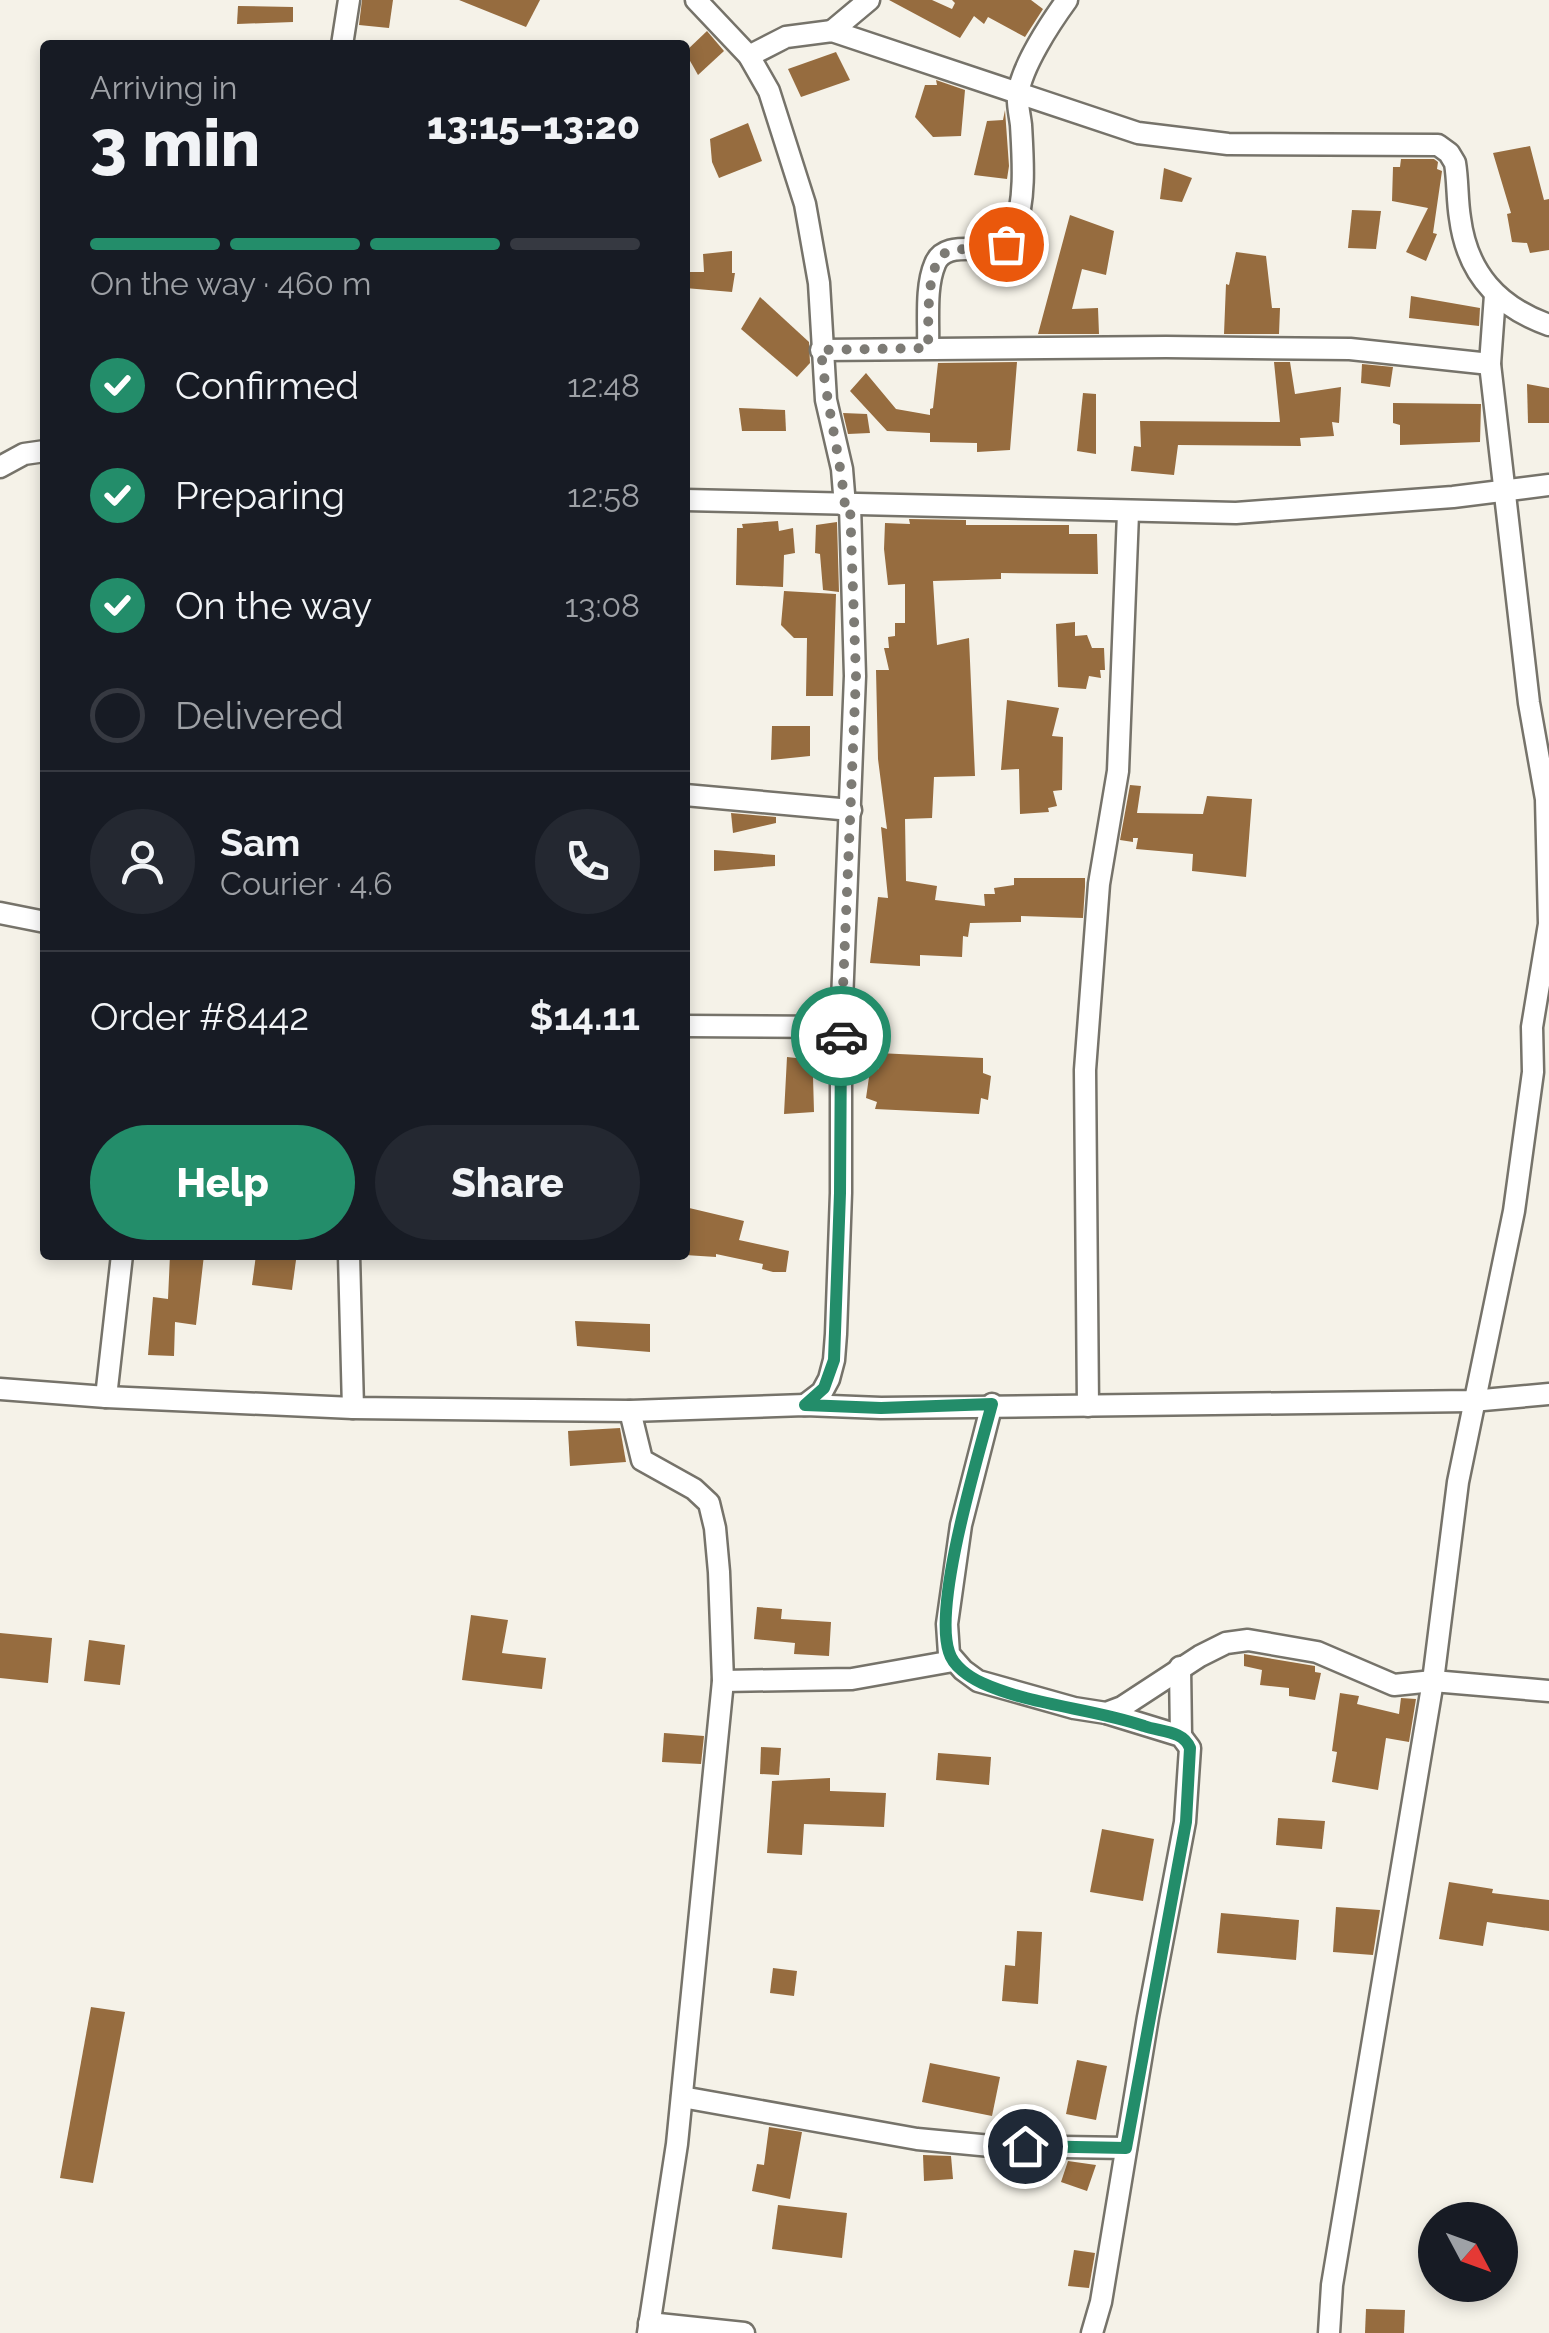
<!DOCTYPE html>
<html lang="en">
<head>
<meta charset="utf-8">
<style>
	:root { --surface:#171b24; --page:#242831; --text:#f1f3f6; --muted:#9ea1a6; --line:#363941; --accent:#238d6a }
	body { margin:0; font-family:Raleway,sans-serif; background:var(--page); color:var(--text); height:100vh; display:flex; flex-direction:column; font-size:38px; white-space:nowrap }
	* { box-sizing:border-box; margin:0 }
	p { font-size:32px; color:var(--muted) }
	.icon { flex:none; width:55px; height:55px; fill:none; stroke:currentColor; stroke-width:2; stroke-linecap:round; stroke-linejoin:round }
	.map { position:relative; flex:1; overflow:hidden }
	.panel { position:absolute; left:40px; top:40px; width:650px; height:1220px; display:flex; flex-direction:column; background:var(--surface); border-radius:10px; box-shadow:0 5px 15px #0003 }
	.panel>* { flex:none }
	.needle { width:65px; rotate:131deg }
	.buttons { position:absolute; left:1418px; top:2202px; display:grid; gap:20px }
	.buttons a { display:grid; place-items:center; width:100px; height:100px; border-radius:50%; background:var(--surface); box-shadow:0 5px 15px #0003; font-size:50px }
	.pin { position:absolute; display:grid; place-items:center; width:85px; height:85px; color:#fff; margin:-42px; border:5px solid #fff; border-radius:50%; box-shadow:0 2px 10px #0007 }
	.courier { position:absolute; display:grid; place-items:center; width:100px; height:100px; margin:-50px; border:8px solid #238d6a; border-radius:50%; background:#fff; color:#222; box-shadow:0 2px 12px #0007 }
	.headline em { font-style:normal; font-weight:800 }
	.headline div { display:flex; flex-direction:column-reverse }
	.headline { display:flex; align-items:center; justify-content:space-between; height:170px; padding:0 50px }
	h1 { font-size:65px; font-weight:800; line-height:75px }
	.bar { display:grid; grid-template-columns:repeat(4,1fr); gap:15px 10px; align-content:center; height:120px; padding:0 50px }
	.bar i { height:12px; border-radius:8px; background:var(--line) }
	.bar .on { background:var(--accent) }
	.bar p { grid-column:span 4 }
	.line { display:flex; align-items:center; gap:25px; padding:0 50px; border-top:2px solid var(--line) }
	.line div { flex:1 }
	.round { display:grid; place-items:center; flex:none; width:105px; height:105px; border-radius:52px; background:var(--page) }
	ol { padding:0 50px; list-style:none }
	li { display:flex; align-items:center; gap:30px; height:110px }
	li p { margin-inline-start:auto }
	li .icon { padding:10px; border-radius:50%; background:var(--accent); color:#fff; stroke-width:4 }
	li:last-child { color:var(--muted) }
	li i { width:55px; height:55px; border:5px solid var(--line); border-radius:50% }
	.button { display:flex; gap:20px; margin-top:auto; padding:20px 50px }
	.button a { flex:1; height:115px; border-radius:60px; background:var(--accent); color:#fff; font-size:40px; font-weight:800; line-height:115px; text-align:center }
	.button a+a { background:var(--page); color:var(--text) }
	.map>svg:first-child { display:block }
</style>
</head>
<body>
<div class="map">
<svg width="1549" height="2333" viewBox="0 0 1549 2333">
	<rect width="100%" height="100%" fill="#f5f2e8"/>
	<g fill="#966c3f">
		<path d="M362,0H393L389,28L359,25Z"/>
		<path d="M459,0H540L526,27Z"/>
		<path d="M889,0H932L952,9L955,3L952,0H1031L1043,9L1025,37L988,17L984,24L974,16L960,38Z"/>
		<path d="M238,6L293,7V22L237,24Z"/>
		<path d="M707,31L724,51L698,75L685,52Z"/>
		<path d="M836,52L850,80L801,97L788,69Z"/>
		<path d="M936,80L965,90L961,136L933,137L915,117L925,85H937Z"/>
		<path d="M1005,110L1009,166L1007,179L974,175L987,121L1003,120Z"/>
		<path d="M748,123L762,161L719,178L712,162L710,139Z"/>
		<path d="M1530,146L1544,200L1549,199V250L1530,253L1527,243L1512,242L1507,214L1511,213L1493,153Z"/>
		<path d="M1401,159H1434L1438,162L1437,169L1442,171L1433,233L1437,234L1426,261L1406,252L1428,208L1392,201L1393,167H1400Z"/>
		<path d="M1164,168L1192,178L1182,202L1160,199Z"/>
		<path d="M1352,210L1381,211L1376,249L1348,248Z"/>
		<path d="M1070,215L1114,231L1106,275L1082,269L1072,309L1098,308L1099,334H1038Z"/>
		<path d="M732,251V273H735L732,292L685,288V272H704L703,254Z"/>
		<path d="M1236,252L1266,256L1272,308H1280L1279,334H1224L1226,284L1229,285Z"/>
		<path d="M1411,296L1480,308L1479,326L1409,318Z"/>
		<path d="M760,297L809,342L810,363L797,377L741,329Z"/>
		<path d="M1017,362L1010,450L977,452V443L930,442V433L887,431L850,391L866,373L896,409L930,415V409L933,408L938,363Z"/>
		<path d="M1274,362H1290L1295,394L1341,387L1339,423L1332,422L1334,436L1300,438L1301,446L1178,445L1174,475L1131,471L1134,446L1141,447L1140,421L1280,422Z"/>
		<path d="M1362,364L1393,367L1390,387L1361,383Z"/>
		<path d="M1527,384L1549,388V423H1528Z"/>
		<path d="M1083,393L1096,394V454L1077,451Z"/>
		<path d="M1393,403L1481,404L1480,442L1400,445V425L1393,423Z"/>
		<path d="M739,408L785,410L786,431H742Z"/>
		<path d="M843,413L867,414L870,433L848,434Z"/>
		<path d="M909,519L966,520V525H1069V534H1097L1098,574L1001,573V579L933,581L937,645L969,638L975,776L934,777L932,818L905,819L906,881L937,886L935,900L985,906L984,894H995L994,888L1014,885V878H1085V887L1083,918L1021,916V922L970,923L968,937L963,936L962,957L920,955V966L870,963L878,897L888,898L881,827L887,829L878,759L876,670H889L884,648H889L888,637L895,636V623H905V584L888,585L884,549L885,523L910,524Z"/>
		<path d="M778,521L779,531L793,528L795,553L784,555L783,587L736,585L737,528H743L742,524Z"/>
		<path d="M837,522L839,592L823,590L820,554L815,553L816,525Z"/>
		<path d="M784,591L836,594L833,696H806L807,638H794L781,625Z"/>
		<path d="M1075,622V636L1087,635L1092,648H1104L1105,670H1100L1101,678L1089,676L1086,689L1058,687L1056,624Z"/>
		<path d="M1007,700L1059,708L1052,736L1063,737L1062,790L1053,791L1057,806L1048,808L1049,812L1020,814L1019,769L1001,770Z"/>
		<path d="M772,726H810V756L771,760Z"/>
		<path d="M1130,785L1141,786L1137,813L1203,814L1207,796L1252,799L1246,877L1192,871L1193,854L1136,849L1138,838H1133V842L1120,840Z"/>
		<path d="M731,813L776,817V823L733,833Z"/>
		<path d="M714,850L775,855V866L714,871Z"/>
		<path d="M797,1040L812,1041L814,1112L784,1114L787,1057L796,1058Z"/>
		<path d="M878,1053L983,1058V1073L991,1076L988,1100L981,1098L979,1114L875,1109L877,1102L866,1098L870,1070L879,1069Z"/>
		<path d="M685,1207L744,1221L739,1240L789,1251L786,1272H773L762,1269L763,1264L716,1254V1257L685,1255Z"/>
		<path d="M170,1255H204L196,1325L175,1322L174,1356L148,1355L153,1297L168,1299Z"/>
		<path d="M256,1255L296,1260L292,1290L252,1285Z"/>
		<path d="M575,1321L650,1324V1352L577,1346Z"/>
		<path d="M620,1428L626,1462L570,1466L568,1431Z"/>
		<path d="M757,1607L782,1609L781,1619L831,1622L829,1656L794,1654L795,1643L754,1639Z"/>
		<path d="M471,1615L508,1620L502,1653L546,1658L542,1689L462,1680Z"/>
		<path d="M0,1633L52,1638L48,1683L0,1678Z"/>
		<path d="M89,1640L125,1645L120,1685L84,1681Z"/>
		<path d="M1244,1654L1315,1666V1672L1321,1673L1315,1700L1289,1696V1688L1260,1685L1262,1670L1244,1666Z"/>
		<path d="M1340,1693L1359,1696L1357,1704L1399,1714L1401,1698L1416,1699L1409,1742L1386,1738L1378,1790L1332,1782L1337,1752L1332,1751Z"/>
		<path d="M664,1733L704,1736L701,1764L662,1762Z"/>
		<path d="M761,1747L781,1748L779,1775L760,1774Z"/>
		<path d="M938,1753L991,1757L989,1785L936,1780Z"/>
		<path d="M830,1778V1791L886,1793L884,1827L804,1824L802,1855L767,1853L772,1781Z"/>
		<path d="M1278,1818L1325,1821L1322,1849L1276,1845Z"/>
		<path d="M1102,1829L1154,1839L1143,1901L1090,1892Z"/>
		<path d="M1449,1882L1493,1889L1492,1893L1549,1900V1931L1487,1922L1483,1946L1439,1939Z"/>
		<path d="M1336,1907L1380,1910L1373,1955L1333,1952Z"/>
		<path d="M1221,1913L1299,1920L1296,1960L1217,1953Z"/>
		<path d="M1017,1931L1042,1932L1038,2004L1002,2001L1005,1965L1015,1966Z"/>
		<path d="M773,1968L797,1971L794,1996L770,1993Z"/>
		<path d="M91,2007L125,2012L93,2183L60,2178Z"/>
		<path d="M1077,2060L1107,2066L1096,2120L1066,2114Z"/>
		<path d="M930,2063L1000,2077L992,2116L922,2102Z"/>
		<path d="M769,2127L802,2132L790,2199L752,2191L757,2164L764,2165Z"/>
		<path d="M923,2155L951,2156L953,2179L924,2181Z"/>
		<path d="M1068,2161L1096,2165L1087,2191L1061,2182Z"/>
		<path d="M778,2205L847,2213L842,2258L772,2249Z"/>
		<path d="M1074,2250L1095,2253L1089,2288L1068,2286Z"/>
		<path d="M1366,2309L1405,2310L1404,2333H1365Z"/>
	</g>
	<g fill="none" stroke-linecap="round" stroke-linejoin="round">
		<g stroke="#76736a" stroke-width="25">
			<g id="minor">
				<path d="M696,0L749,56L769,91L805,204L819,283L826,400L842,469L845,506"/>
				<path d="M832,31L869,0"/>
				<path d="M342,45L349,0"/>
				<path d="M749,56L786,37L832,31L1138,133L1228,144L1438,145L1449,153L1455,163C1458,181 1457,200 1460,218C1467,273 1498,307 1549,325"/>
				<path d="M928,348C929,322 925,287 935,264C947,233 1001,265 1014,232C1026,199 1023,160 1021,125C1020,116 1017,104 1018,95C1021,67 1051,22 1067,0"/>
				<path d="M821,350L1166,347L1350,349L1490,364"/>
				<path d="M0,467L24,454L45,451"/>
				<path d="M685,500L1236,513L1453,497L1549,485"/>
				<path d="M685,795L851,810"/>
				<path d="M0,913L45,922"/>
				<path d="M685,1026L841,1027"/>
				<path d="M349,1255L353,1408"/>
				<path d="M0,1389L106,1397L353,1408L630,1411L805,1405L881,1408L1472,1401L1549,1394"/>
				<path d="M106,1397L122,1255"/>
				<path d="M992,1404L961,1525L947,1624L949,1654L963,1670L978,1681L1074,1708L1106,1713L1122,1707L1200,1656L1226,1643L1248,1640L1317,1652L1394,1685L1433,1681L1549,1691"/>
				<path d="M805,1405L822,1392L829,1379L834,1360L836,1334L841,1193V1027L855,676L850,505"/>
				<path d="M1088,1406L1085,1070L1099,884L1118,771L1128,513"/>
				<path d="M630,1411L642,1460L694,1489L709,1503L715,1528L719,1572L723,1681L677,2144L648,2333"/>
				<path d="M1180,1667L1181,1736"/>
				<path d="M723,1681L852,1679L953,1661"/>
				<path d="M682,2097L917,2139L991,2146L1126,2148"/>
				<path d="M649,2323L744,2333"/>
				<path d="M1092,2333L1101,2302L1148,2017L1185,1822L1190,1748L1181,1736L1106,1713"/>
				<path d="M1329,2333L1332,2285L1433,1681L1458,1482L1514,1211L1533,1072L1532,1027L1549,924L1546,799L1529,703L1490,364L1495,295"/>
			</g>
		</g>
		<use href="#minor" stroke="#fff" stroke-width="20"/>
	</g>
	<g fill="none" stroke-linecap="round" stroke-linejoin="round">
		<path stroke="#7d7b75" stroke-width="10" stroke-dasharray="0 18" d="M841,1036L856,676L850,505L845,506C840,454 826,403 821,350L928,348C929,326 924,257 950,251C968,247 988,250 1006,244"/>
		<path stroke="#238d6a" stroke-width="12" d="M841,1036L840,1193L834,1360L824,1388L805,1405L881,1408L992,1404C978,1457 933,1604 949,1652C953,1666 969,1677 982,1683C1033,1706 1092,1708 1144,1726C1160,1732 1183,1730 1190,1748L1186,1822L1126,2148L1025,2146"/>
	</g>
</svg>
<div class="buttons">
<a><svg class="needle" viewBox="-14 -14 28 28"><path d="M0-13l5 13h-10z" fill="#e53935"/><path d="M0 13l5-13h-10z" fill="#9ea1a6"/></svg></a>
</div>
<div class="pin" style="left:1006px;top:244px;background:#ea580c"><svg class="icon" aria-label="bag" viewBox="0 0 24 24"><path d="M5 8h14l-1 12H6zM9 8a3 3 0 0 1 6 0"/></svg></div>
<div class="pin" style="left:1025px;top:2146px;background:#1f2937"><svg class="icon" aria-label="home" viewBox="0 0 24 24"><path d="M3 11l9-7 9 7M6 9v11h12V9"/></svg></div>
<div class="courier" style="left:841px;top:1036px"><svg class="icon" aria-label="car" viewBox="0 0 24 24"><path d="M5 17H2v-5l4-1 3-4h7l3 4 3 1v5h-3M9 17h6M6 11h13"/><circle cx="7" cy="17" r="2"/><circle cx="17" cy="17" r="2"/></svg></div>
<section class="panel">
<div class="headline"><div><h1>3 min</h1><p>Arriving in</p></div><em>13:15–13:20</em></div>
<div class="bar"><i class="on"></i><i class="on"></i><i class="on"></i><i></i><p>On the way · 460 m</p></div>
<ol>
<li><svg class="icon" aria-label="check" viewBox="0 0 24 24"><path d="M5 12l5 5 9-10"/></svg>Confirmed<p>12:48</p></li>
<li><svg class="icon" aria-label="check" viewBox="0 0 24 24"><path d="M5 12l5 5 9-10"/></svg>Preparing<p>12:58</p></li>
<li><svg class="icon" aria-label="check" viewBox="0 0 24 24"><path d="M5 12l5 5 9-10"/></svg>On the way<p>13:08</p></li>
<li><i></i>Delivered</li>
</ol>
<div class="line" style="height:180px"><a class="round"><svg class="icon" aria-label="person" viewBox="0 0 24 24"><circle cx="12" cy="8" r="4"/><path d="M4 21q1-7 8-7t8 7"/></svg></a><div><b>Sam</b><p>Courier · 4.6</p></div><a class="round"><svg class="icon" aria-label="phone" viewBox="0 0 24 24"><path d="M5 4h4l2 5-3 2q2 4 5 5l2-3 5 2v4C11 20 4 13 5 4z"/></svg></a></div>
<div class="line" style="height:130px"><div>Order #8442</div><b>$14.11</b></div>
<div class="button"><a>Help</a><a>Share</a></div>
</section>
</div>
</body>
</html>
